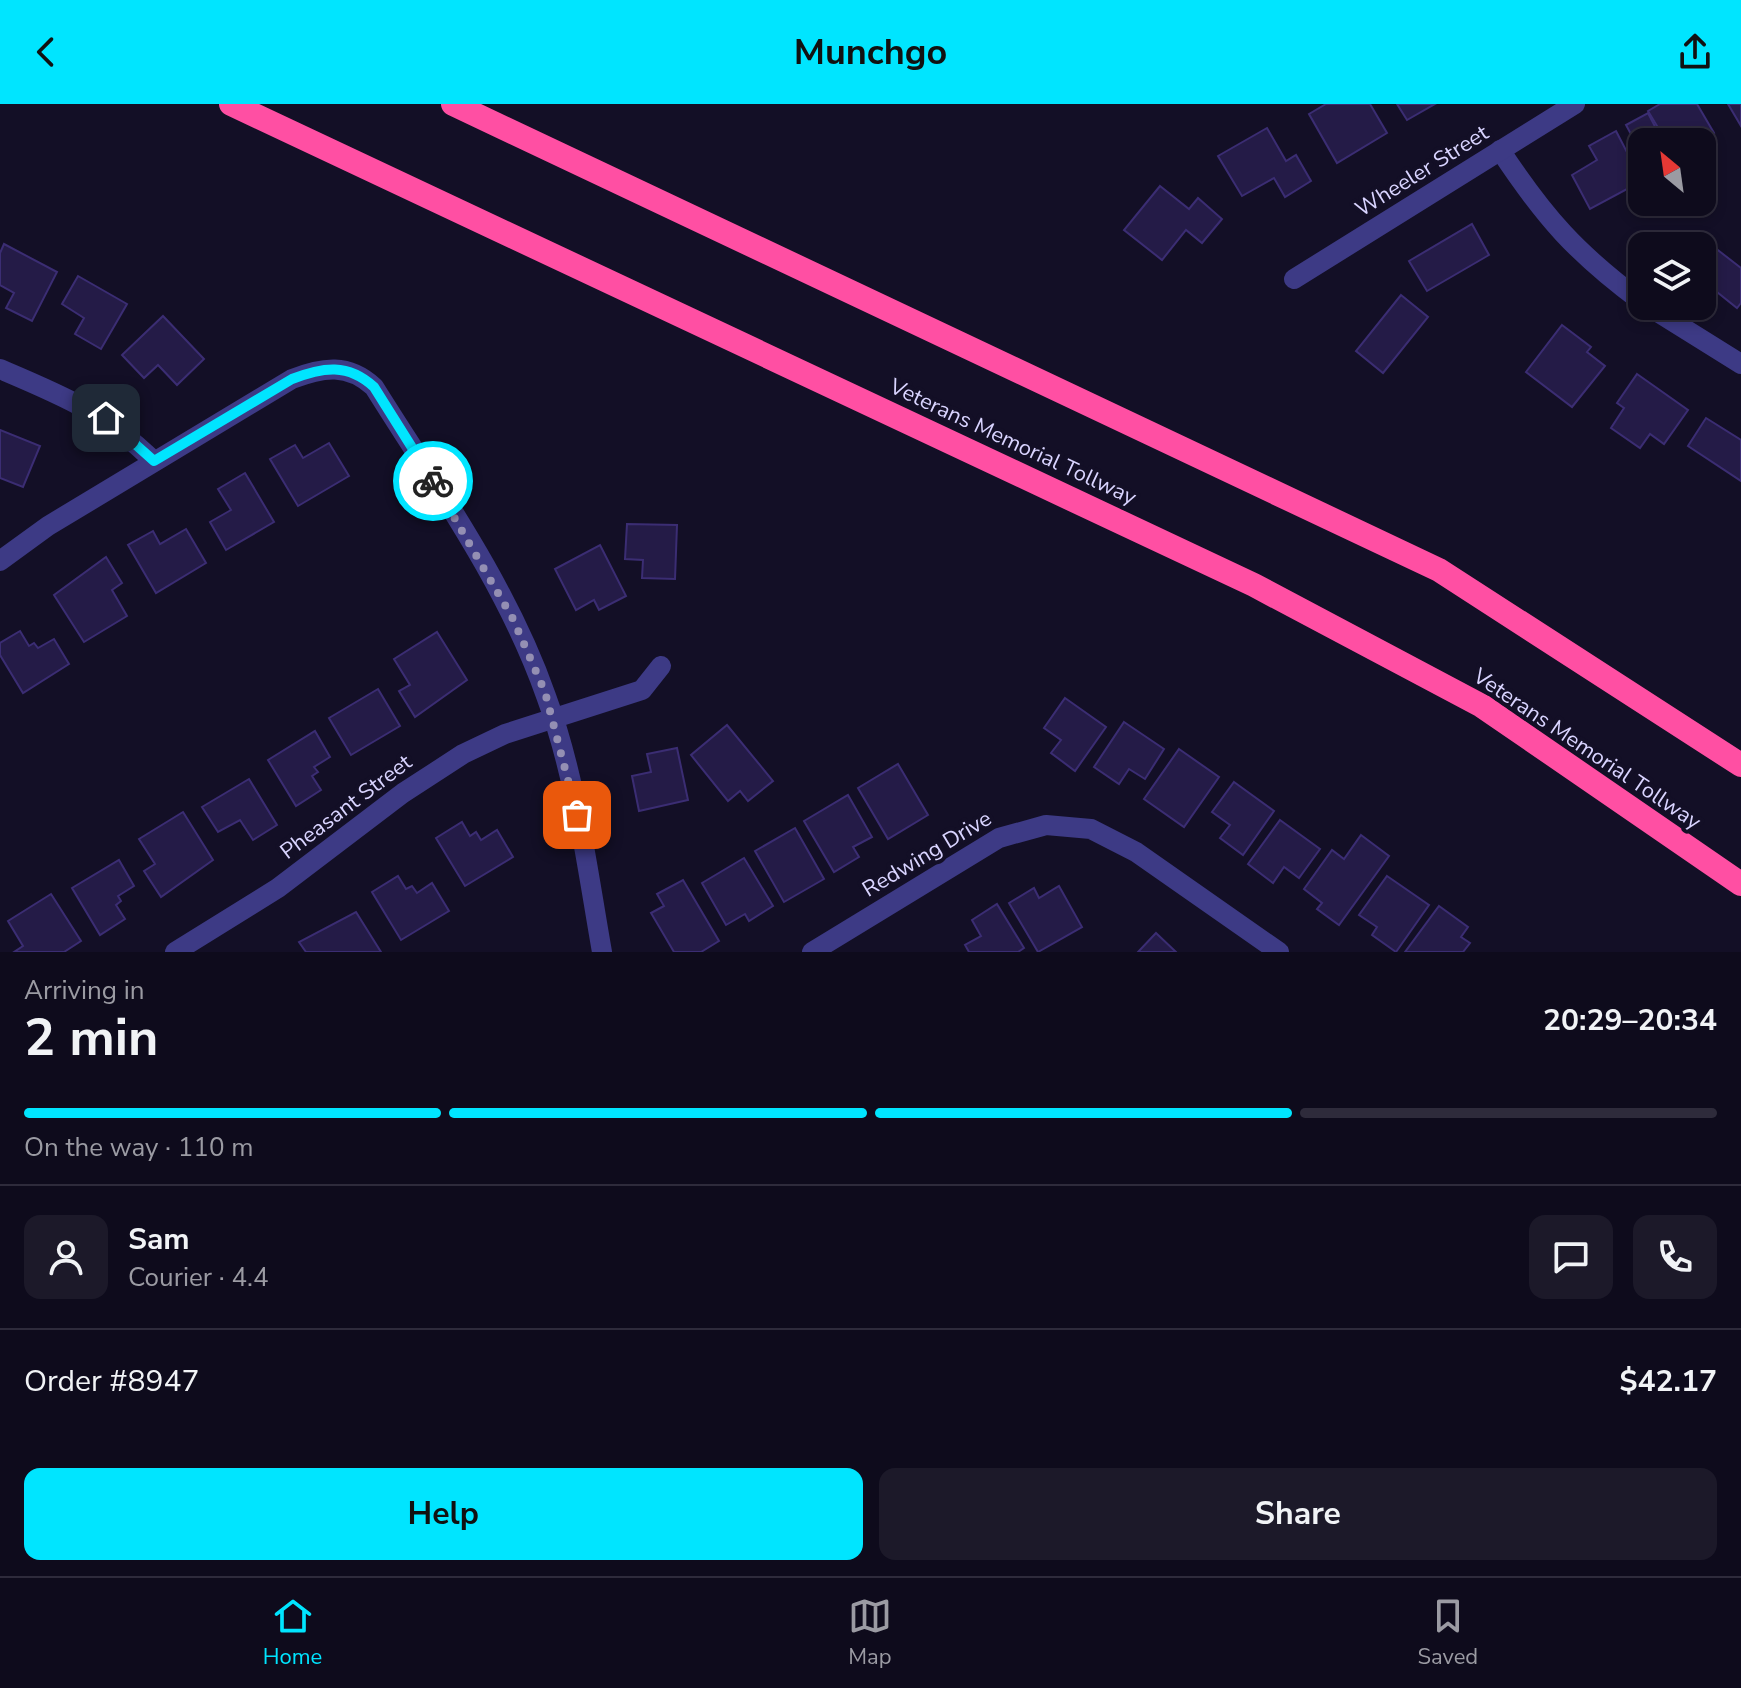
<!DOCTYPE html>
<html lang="en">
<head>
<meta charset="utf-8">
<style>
	:root { --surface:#0e0b1c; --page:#1c1929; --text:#f1f3f6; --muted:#9b9ba3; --line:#2e2b3b; --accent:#00e5ff }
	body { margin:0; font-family:"Nunito Sans",sans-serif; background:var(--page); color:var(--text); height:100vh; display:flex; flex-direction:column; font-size:30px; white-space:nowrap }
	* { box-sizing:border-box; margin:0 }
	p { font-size:26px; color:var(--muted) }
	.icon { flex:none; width:44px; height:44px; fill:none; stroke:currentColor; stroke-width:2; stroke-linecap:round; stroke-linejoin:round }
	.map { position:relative; height:848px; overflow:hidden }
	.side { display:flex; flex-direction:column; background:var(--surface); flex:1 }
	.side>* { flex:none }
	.needle { width:52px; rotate:331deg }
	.fabs { position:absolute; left:1628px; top:24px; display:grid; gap:16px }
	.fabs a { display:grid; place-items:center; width:88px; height:88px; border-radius:16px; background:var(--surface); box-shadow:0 4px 12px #0003,0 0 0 2px var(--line); font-size:40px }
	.pin { position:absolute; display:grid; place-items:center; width:68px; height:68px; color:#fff; margin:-34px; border-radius:16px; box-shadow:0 4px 12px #0006 }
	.courier { position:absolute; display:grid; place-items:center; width:80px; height:80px; margin:-40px; border:6px solid #00e5ff; border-radius:50%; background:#fff; color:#222; box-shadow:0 2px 10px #0007 }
	.head em { font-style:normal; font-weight:700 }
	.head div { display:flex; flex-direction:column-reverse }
	.head { display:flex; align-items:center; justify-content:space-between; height:136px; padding:0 24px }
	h1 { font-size:52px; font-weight:700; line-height:60px }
	.bar { display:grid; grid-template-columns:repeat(4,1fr); gap:12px 8px; align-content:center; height:96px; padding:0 24px }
	.bar i { height:10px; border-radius:6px; background:var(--line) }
	.bar .on { background:var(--accent) }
	.bar p { grid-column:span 4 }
	.line { display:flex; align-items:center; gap:20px; padding:0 24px; border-top:2px solid var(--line) }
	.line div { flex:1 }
	.round { display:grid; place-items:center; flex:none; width:84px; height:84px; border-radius:16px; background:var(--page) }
	.action { display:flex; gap:16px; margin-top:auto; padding:16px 24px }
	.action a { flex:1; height:92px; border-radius:16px; background:var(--accent); color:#111; font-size:32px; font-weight:700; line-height:92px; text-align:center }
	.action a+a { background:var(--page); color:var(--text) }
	header { display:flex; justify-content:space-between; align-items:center; height:104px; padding:0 24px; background:var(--accent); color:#111; font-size:36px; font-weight:700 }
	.menu { display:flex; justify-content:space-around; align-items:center; height:112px; border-top:2px solid var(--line); background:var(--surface); font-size:22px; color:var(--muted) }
	.menu a { display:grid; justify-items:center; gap:4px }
	.menu .on { color:var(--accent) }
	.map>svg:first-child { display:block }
</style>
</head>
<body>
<header><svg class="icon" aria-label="back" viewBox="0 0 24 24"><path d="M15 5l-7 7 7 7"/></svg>Munchgo<svg class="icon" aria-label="share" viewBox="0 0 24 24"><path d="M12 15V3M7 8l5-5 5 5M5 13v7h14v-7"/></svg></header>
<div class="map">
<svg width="1741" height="848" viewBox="0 0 1741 848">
	<rect width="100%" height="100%" fill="#130f26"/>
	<g fill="#241b47" stroke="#3b2d73" stroke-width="2">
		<path d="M1326,0H1370L1387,29L1337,59L1309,10Z"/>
		<path d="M1397,0H1435L1407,16Z"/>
		<path d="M1660,0H1697L1714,29L1700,38L1691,23L1666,37L1648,7Z"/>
		<path d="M1728,0H1741V22Z"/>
		<path d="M1648,9L1662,36L1642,38L1640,47L1626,21Z"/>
		<path d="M1267,24L1286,57L1296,51L1311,77L1285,93L1274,74L1242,92L1218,52Z"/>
		<path d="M1616,27L1642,77L1590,105L1572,71L1597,56L1589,42Z"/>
		<path d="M1160,82L1189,105L1198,94L1222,115L1202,139L1186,126L1162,156L1124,126Z"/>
		<path d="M1472,120L1489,151L1427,187L1409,157Z"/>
		<path d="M1701,133L1741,164V199L1737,204L1702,176V142H1694Z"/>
		<path d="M4,140L57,168L32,217L6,204L14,189L0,181V149Z"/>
		<path d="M78,172L127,200L101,245L75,230L84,214L62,200Z"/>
		<path d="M1401,191L1428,213L1383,269L1356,247Z"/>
		<path d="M163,212L204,255L177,281L158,261L144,274L122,251Z"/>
		<path d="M1562,221L1591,243L1587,248L1605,262L1572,303L1526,268Z"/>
		<path d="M1637,270L1688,306L1664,340L1650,330L1640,344L1611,324L1624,304L1617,299Z"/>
		<path d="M1706,314L1741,336V377L1688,342Z"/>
		<path d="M0,326L40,342L23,383L0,374Z"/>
		<path d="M329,339L349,372L298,402L270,355L295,341L303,354Z"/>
		<path d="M245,369L274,418L226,446L210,418L231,406L218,385Z"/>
		<path d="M627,420L677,421L675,475L642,474L643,456L625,455Z"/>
		<path d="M186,425L206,459L156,489L128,441L153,427L160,440Z"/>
		<path d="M600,441L626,492L599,506L594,496L576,506L555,465Z"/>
		<path d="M106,453L122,479L112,486L127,512L84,538L54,491Z"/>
		<path d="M20,527L29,542L34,539L38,544L54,535L69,560L23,589L0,551V539Z"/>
		<path d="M437,528L467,576L415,613L399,587L410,581L394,555Z"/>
		<path d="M378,585L400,622L351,651L329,614Z"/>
		<path d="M1065,594L1106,623L1075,667L1051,649L1061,636L1044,624Z"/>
		<path d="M1124,618L1164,645L1145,675L1129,665L1119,680L1094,663Z"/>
		<path d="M727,621L773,677L748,697L740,687L728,697L691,651Z"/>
		<path d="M315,627L330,653L314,663L318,668L312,672L321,686L296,702L268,656Z"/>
		<path d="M677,644L688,696L639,707L632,672L651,668L647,650Z"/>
		<path d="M1179,645L1219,673L1184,723L1144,695Z"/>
		<path d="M898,660L928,711L888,735L858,684Z"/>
		<path d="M249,675L277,721L253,736L240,716L218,728L202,703Z"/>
		<path d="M1234,678L1274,707L1243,751L1220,734L1230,721L1212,708Z"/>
		<path d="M848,691L872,733L853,743L859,753L834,768L804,717Z"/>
		<path d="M183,708L213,756L161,793L144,767L155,760L139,735Z"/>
		<path d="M1280,716L1320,745L1299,774L1284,763L1273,779L1248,760Z"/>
		<path d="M462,718L470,732L476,728L481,736L497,726L513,753L465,782L436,734Z"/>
		<path d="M795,724L824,775L784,798L755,747Z"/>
		<path d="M1361,731L1389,752L1339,821L1317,805L1322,799L1304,785L1332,746L1344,755Z"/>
		<path d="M744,754L773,802L749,817L745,810L726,821L702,779Z"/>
		<path d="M119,756L134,782L118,792L121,797L116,801L125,815L100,831L72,784Z"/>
		<path d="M398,772L406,785L412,782L417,789L432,779L449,807L401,836L372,788Z"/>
		<path d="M1387,772L1429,801L1396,848L1372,831L1377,823L1359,811Z"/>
		<path d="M683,776L719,837L701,848H674L651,809L664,802L657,790Z"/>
		<path d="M1059,782L1082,823L1038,848L1009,799L1034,784L1039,794Z"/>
		<path d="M51,790L81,837L64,848H14L23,842L8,817Z"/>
		<path d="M997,800L1024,844L1018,848H969L965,841L981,832L972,816Z"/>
		<path d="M1439,802L1468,823L1461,833L1470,839L1463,848H1405Z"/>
		<path d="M356,808L381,848H306L299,838Z"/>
		<path d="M1156,829L1176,848H1138Z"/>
	</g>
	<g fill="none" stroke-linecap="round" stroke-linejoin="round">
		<g stroke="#3d3a85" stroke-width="20">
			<path d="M1500,46C1545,114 1576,149 1642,198"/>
			<path d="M1294,175L1575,0"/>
			<path d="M1648,202L1741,260"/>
			<path d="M0,265C66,293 101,307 154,357"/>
			<path d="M0,457L48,422L292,275C323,263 348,259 374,283C436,382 507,481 546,592C576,673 587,763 602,848"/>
			<path d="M175,848L278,784L403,689L463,650L505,630L642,586L661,562"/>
			<path d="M812,848L999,734L1046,721L1091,725L1136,748L1279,848"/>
		</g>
		<g stroke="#ff4fa3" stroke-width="24">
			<path d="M231,0L1254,481L1482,602L1741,780"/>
			<path d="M453,0L1439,466L1741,661"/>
		</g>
	</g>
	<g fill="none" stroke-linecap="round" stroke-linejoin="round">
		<path stroke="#948fb3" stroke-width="8" stroke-dasharray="0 14.4" d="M433,377L513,515L545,588L577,711"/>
		<path stroke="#00e5ff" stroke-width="10" d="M106,314L154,357L292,275C323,263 348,259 374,283L433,377"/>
	</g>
	<g text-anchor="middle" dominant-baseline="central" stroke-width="8" stroke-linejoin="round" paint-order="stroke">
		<g font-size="22" fill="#d9d4ff" stroke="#130f26">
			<text transform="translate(1422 67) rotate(-32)">Wheeler Street</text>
			<text transform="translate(1013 338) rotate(25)">Veterans Memorial Tollway</text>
			<text transform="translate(1587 645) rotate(34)">Veterans Memorial Tollway</text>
			<text transform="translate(346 703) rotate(-37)">Pheasant Street</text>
			<text transform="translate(927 750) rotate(-31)">Redwing Drive</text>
		</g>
	</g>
</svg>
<div class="fabs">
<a><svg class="needle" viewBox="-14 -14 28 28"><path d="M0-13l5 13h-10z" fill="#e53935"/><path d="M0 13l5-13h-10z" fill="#9b9ba3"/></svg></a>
<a><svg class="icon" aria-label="layers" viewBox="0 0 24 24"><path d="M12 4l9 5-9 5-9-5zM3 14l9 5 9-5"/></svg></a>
</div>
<div class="pin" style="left:577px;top:711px;background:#ea580c"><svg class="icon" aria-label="bag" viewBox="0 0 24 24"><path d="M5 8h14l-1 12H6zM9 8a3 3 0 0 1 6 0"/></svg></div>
<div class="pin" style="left:106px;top:314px;background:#1f2937"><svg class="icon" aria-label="home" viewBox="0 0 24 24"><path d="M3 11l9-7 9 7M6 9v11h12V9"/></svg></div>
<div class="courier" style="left:433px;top:377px"><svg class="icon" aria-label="bike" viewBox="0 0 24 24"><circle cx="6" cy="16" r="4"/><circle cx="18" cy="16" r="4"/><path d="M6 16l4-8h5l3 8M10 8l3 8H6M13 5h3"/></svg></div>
</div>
<section class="side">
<div class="head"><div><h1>2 min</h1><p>Arriving in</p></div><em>20:29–20:34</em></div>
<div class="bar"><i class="on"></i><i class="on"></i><i class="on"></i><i></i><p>On the way · 110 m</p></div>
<div class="line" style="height:144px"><a class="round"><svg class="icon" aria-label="person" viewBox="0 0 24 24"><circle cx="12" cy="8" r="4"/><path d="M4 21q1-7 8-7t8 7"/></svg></a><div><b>Sam</b><p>Courier · 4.4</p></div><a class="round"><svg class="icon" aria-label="chat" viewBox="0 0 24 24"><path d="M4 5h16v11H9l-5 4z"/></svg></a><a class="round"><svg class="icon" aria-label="phone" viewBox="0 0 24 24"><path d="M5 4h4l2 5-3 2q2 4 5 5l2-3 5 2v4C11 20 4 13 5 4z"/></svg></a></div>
<div class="line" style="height:104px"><div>Order #8947</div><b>$42.17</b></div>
<div class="action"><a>Help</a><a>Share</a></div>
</section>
<nav class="menu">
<a class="on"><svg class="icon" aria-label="home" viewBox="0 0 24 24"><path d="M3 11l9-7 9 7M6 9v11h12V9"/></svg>Home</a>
<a><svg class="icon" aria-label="map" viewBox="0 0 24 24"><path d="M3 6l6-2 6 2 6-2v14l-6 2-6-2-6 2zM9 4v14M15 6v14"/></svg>Map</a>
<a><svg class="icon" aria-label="saved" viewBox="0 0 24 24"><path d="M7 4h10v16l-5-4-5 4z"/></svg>Saved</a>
</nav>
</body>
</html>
